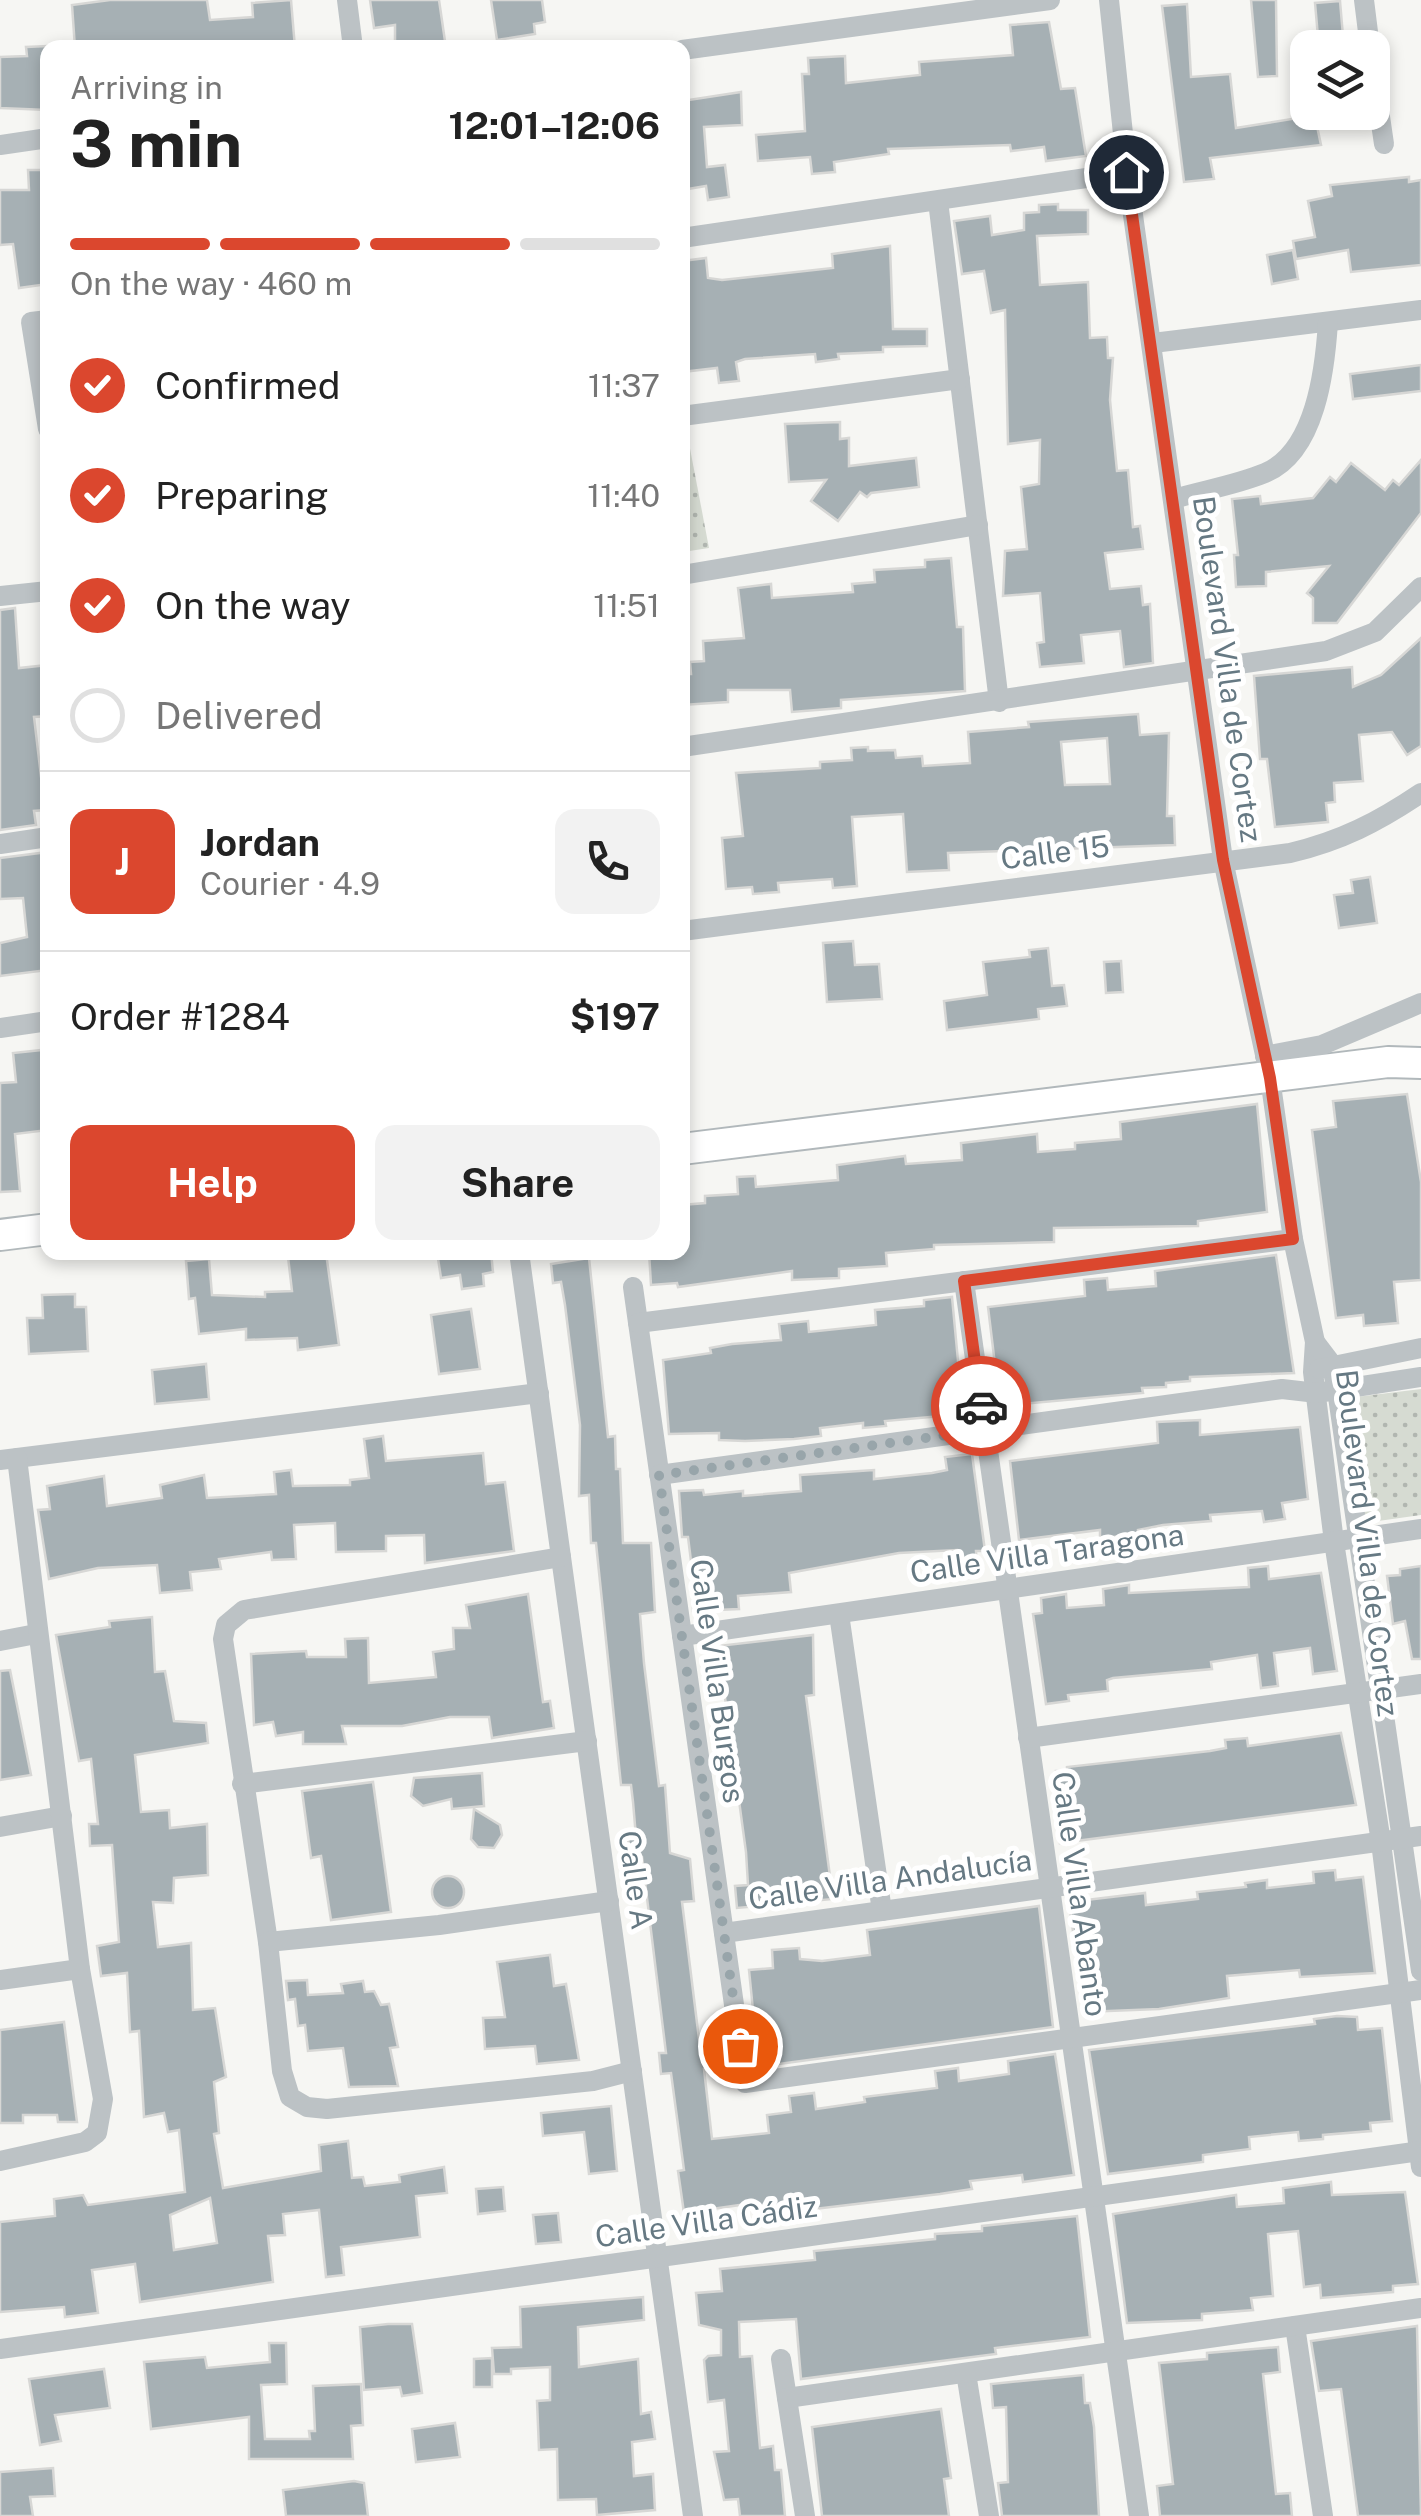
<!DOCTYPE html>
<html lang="en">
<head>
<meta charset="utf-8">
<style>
	:root { --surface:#fff; --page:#f2f2f2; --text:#222; --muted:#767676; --line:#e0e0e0; --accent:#db472e }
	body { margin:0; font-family:"Public Sans",sans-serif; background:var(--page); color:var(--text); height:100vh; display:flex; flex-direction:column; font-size:38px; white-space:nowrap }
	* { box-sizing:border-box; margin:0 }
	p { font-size:32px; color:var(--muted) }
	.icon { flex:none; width:55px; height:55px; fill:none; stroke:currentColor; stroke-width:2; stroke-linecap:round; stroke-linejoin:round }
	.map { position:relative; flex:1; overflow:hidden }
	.panel { position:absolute; left:40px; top:40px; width:650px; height:1220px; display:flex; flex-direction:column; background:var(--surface); border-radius:20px; box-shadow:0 5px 15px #0003 }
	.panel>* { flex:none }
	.tools { position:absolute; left:1290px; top:30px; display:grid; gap:20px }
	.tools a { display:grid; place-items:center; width:100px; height:100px; border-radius:20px; background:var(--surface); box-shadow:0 5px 15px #0003; font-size:50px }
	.pin { position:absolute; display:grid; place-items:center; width:85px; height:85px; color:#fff; margin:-42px; border:5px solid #fff; border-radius:50%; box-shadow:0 2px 10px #0007 }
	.courier { position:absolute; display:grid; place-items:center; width:100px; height:100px; margin:-50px; border:8px solid #db472e; border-radius:50%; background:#fff; color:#222; box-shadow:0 2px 12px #0007 }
	.summary em { font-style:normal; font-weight:700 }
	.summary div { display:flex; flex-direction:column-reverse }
	.summary { display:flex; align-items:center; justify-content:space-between; height:170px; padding:0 30px }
	h1 { font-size:65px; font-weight:700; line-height:75px }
	.bar { display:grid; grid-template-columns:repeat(4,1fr); gap:15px 10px; align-content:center; height:120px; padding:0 30px }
	.bar i { height:12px; border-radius:8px; background:var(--line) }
	.bar .active { background:var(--accent) }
	.bar p { grid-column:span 4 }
	.line { display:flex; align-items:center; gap:25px; padding:0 30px; border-top:2px solid var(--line) }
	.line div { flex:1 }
	.round { display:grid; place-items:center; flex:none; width:105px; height:105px; border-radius:20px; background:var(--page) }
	ol { padding:0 30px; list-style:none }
	li { display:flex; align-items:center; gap:30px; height:110px }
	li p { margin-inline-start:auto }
	li .icon { padding:10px; border-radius:50%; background:var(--accent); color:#fff; stroke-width:4 }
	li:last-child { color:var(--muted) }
	li i { width:55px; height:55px; border:5px solid var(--line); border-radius:50% }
	.primary-button { display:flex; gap:20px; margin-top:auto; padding:20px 30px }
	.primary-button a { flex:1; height:115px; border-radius:20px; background:var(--accent); color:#fff; font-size:40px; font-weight:700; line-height:115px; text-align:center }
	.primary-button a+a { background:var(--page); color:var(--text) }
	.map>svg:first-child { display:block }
</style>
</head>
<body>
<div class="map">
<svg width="1421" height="2516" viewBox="0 0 1421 2516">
	<defs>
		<pattern id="park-dots" width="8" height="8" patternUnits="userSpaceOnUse" patternTransform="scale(2.5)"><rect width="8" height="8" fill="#d6dbd2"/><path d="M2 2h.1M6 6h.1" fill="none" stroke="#b1b6b0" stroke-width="1.8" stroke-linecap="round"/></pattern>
	</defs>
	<rect width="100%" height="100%" fill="#f6f6f3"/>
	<g fill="url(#park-dots)">
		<path d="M688,438L709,548L683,552L682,439Z"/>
		<path d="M1421,1389V1515L1364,1523L1348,1398Z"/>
	</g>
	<g fill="#a6b0b4" stroke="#d7d7d5" stroke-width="2.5" fill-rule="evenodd">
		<path d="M110,0H207L210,20L253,17L252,3L291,0L295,48H75L72,5Z"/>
		<path d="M370,0H439L446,48H395V25L374,28Z"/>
		<path d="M491,0H542L545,22L534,24L535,34L497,40Z"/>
		<path d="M1251,0H1276L1277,76L1258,77Z"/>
		<path d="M1340,1L1344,48H1319L1315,3Z"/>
		<path d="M1187,4L1191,77L1230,74L1236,128L1292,119L1293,112H1314L1321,145L1210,158L1214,179L1184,182L1162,6Z"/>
		<path d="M1049,22L1061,89L1075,88L1086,156L1046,161L1044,147L1011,151L1010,145L888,149L889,154L834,162L835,172L812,174L810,157L758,161L756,135L805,131L802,74H809L808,58L845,56L846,83L920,75L919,62L1013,55L1010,25Z"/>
		<path d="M48,46L47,110L0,108V57L27,56L26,47Z"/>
		<path d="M741,92L742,125L704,127L707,167L725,165L729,197L708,200L706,186L682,190V101Z"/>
		<path d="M28,170H45L48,284L19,288L13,244L0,245V190H29Z"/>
		<path d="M1409,177V182L1421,180V265L1351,272L1348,250L1296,259L1293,241L1315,237L1308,201L1332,196L1330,185Z"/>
		<path d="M1058,204V210H1088V234L1037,236L1040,285L1088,282L1090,338L1107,337L1108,358H1113L1110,400L1117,471L1128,470L1133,527L1140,526L1143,549L1105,553L1110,589L1141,586L1143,605L1150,604L1153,663L1124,667L1120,631L1081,635L1084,663L1040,667L1037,643L1044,642L1040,593L1003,596L1005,551L1027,549L1021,487L1039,484L1040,440L1008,444L1005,310L991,313L984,271L962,274L954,221L990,216L992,235L1024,230V213L1039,212V205Z"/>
		<path d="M890,246L893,329H927V346L883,347V352L838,354L839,359L816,362L815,354L745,359L736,362L739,381L719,383L717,368L682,372V261L706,258L708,278L722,280L833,268L832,254Z"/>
		<path d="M1293,250L1298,279L1272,284L1267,255Z"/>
		<path d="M1421,365V391L1353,399L1350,374Z"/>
		<path d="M840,422V439L849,438V466L916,458L919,487L871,493L867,497L860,492L838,521L811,501L826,480L789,482L785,424Z"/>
		<path d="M1421,460V513L1337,623H1313V598L1307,593L1329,566L1266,572V586L1236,587L1234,555H1238L1232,499L1260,496L1261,504L1313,498L1330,477L1336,482L1351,463L1385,490L1393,480L1399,485Z"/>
		<path d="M951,558L957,627H963L965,691L841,700V708L792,712L790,690H728V702L682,705V674H691L690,662L704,661L703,641L744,638L738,588L771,584L772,598L853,592L852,584L875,582L874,570L925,567V560Z"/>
		<path d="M15,608L19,668L48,665V716L34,717L45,810L34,811L36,825L0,830V610Z"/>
		<path d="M1421,638V746L1407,755L1392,732L1359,735L1363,781L1334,783L1335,802L1326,803L1328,822L1275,827L1267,759H1260L1254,676L1352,667L1353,687L1381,675Z"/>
		<path d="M1138,714L1140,735L1169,733L1167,816H1174L1175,845L948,853L949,870L907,872L903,814L852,817L857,886L833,888L832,879L778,883L779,892L753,894L752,887L726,889L722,838L743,836L736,773L820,768V762L852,760L851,748L868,747V751L895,750L896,758L922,756L923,766L970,763L968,732L1029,727L1028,722ZM1107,738L1110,784L1065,785L1061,742Z"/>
		<path d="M48,852V970L0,976V943L27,937L23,898L0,899V858Z"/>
		<path d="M1370,877L1377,923L1339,928L1334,895L1353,893L1351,880Z"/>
		<path d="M853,941L855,965L879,964L882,999L827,1002L823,943Z"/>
		<path d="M1048,948L1052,986L1064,985L1067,1006L1038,1009L1039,1019L947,1030L944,1001L987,995L983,962L1030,957L1029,950Z"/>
		<path d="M1121,961L1123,992L1106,993L1104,962Z"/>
		<path d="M42,1050L48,1130L15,1134L20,1191L0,1192V1083L16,1082L13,1053Z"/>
		<path d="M1407,1094L1421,1182V1280L1394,1282L1398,1323L1364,1326L1363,1315L1336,1318L1312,1130L1336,1127L1333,1101Z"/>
		<path d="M1257,1104L1267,1212L1198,1221V1226L1054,1228V1242L934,1245V1249L886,1253L887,1266L839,1269V1278L792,1280V1271L678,1287L677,1283L651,1285L649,1252H682V1205L705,1203V1196L738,1194L737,1177L755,1176L756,1187L838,1180L837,1165L905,1156L906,1164L962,1160L961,1143L1037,1134L1038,1152L1075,1149V1143L1121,1139L1120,1122Z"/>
		<path d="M437,1252H491L493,1272L483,1274L484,1286L462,1289L460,1275L441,1278Z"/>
		<path d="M326,1253L339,1345L298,1350L297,1338L246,1340V1329L199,1334L195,1298L189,1299L186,1261L209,1259L212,1295L265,1297V1292L292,1291L288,1257Z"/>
		<path d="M1276,1255L1294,1373L1190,1377V1381L1166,1383V1387L1142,1388L1143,1393L1000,1406L988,1307L1085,1296L1084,1280L1107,1278L1108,1290L1156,1286L1155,1271Z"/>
		<path d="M589,1258L608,1437L615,1436L616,1469H620L623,1543H651L655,1612L640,1614L644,1663L659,1786L665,1785L670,1853L690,1859L694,1901L682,1902L700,2047L726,2044L729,2066L704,2069L712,2139L769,2133L767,2115L791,2112L789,2096L814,2093L816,2109L865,2102L864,2097L937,2088L935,2071L958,2068L959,2081L1009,2074L1008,2061L1055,2054L1074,2175L1023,2182L1022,2175L970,2181L972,2189L940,2194L756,2216L754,2203L684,2213L678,2171L684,2170L671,2073L661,2074L659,2053H666L642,1857L630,1858L628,1838L636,1837L633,1802L631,1785H621L596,1543H591L589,1495L579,1496L580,1425L565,1305L561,1282L553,1283L551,1264Z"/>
		<path d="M75,1294V1307H86L88,1351L29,1354L27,1318H43L42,1295Z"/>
		<path d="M952,1297L963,1414L885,1421L886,1426L863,1428V1423L820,1428L821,1436L794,1439L745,1441L719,1440V1433L669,1434L663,1360L711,1353L710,1348L732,1344L781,1340L779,1324L808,1321L809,1332L876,1325L875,1310L924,1306V1300Z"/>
		<path d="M471,1309L480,1369L439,1374L431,1315Z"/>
		<path d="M206,1364L209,1399L155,1404L152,1370Z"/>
		<path d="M1200,1420V1435L1300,1427L1308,1499L1282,1503L1285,1519L1264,1522L1262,1511L1210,1515L1211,1521L1163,1525L1138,1530V1535L1100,1538V1530L1019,1540L1010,1461L1158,1443L1157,1422Z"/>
		<path d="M383,1436L386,1461L483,1453L486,1484L505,1482L514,1551L425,1563L424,1535L386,1536V1551L336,1552L335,1523L294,1525L296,1559L272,1560L271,1552L219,1559L221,1569L190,1572L192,1590L160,1593L157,1565L98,1568L49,1579L38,1510L50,1509L47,1486L104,1476L107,1506L162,1498L160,1485L204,1475L207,1498L276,1494L274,1472L291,1470L293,1486L350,1485V1480L369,1478L364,1439Z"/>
		<path d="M972,1454L985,1551H976L977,1567L958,1569L957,1550L899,1553L789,1573L791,1592L738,1596L739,1609L693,1611V1577L688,1537H682L679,1491L703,1490L704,1495L743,1491V1496L801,1491L800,1475L874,1470V1479L932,1473L947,1470L945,1457Z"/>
		<path d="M1268,1566L1269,1579L1321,1573L1337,1671L1313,1674L1310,1648L1274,1653L1278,1686L1261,1688L1257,1655L1211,1662L1212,1669L1113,1678L1107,1680L1108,1691L1068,1695L1069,1701L1046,1704L1033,1614L1042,1613L1041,1598L1066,1594L1067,1608L1104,1605L1103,1589L1129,1585V1593L1249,1587L1248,1568Z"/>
		<path d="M1421,1566V1659H1412L1405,1621L1393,1624L1387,1576L1400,1575V1569Z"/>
		<path d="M528,1594L543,1702L550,1701L554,1728L492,1738L489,1717H450L402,1726H342L346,1744H303V1732L276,1736L273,1722L254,1725L251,1654L306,1651L307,1657H346L345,1639L368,1638L369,1683L436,1677L433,1652L454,1649L453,1628H470L466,1605Z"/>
		<path d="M152,1617L155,1672L165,1671L174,1721L206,1723L208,1743L135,1755L141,1812L169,1810L170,1828L207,1824L208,1875L174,1878L173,1903L153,1902L158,1947L191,1943L193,2010L215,2008L226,2077L214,2082L219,2133L214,2134L223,2188L321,2171L319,2145L348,2141L352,2178L363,2177L365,2186L400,2182L399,2175L444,2167L447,2193L416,2196L420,2237L341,2247L344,2275L326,2277L319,2210L283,2214L285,2235L268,2236L273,2282L140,2302L135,2264L92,2270L98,2313L65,2317L64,2307L0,2312V2222L55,2216L54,2199L83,2195L88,2205L185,2192L179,2130L168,2132L164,2113L144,2117L139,2031L130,2032L127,1973L101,1976L97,1946L119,1942L112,1845L90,1846L89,1824H98L91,1759L79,1761L56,1635L110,1627L109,1621ZM210,2198L217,2243L174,2250L170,2215Z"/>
		<path d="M813,1635L814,1695L806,1696L833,1899L737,1908L735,1886L748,1885L746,1852L718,1646Z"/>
		<path d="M10,1670L31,1775L0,1780V1671Z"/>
		<path d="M1341,1733L1356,1805L1060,1843L1056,1771H1067V1767L1210,1751L1226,1748L1225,1740L1247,1738L1248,1746Z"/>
		<path d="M482,1773L484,1806L452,1809L451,1799L423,1806L411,1796L414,1778Z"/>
		<path d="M373,1782L391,1912L331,1920L321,1856L311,1858L302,1791Z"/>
		<path d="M474,1809L500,1825L502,1835L494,1848L478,1847L471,1839Z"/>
		<path d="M1335,1870L1336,1880L1363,1877L1375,1973L1300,1977L1299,1970L1227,1976L1229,1998L1159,2009L1084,2012L1069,1902L1145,1893L1146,1905L1198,1899L1197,1892L1246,1887L1245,1883L1267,1880V1888L1314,1883L1313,1872Z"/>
		<circle cx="448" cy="1892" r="16"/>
		<path d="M1039,1906L1053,2027L757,2067L749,2011L753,2010L749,1970L773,1968L772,1950L799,1948L800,1959L822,1961L870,1955L867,1930Z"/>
		<path d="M550,1955L554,1986L566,1984L579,2060L537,2064L535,2046L485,2049L483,2018L505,2017L497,1962Z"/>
		<path d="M307,1980L308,1995L343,1993L341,1984L363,1981L365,1992L374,1991L381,2005L389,2004L398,2047L390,2048L398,2086L349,2087L343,2048L308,2051L305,2025L298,2026L295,1999L288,2000L286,1981Z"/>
		<path d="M1337,2016L1357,2017L1358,2030L1382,2028L1392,2121L1370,2123L1371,2131L1323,2135V2139L1299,2141L1298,2132L1249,2137L1250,2149L1203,2155V2162L1108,2174L1089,2050L1315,2024L1314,2019Z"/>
		<path d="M64,2022L77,2122H58L57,2115H23V2123H0V2030Z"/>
		<path d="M611,2106L617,2171L589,2174L584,2132L543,2136L541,2113Z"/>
		<path d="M1331,2182L1332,2195L1405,2192L1418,2284L1393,2286V2292L1321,2298L1320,2285L1304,2287L1298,2231L1268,2234L1273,2296L1251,2298L1253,2310L1202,2314V2320L1127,2323L1113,2214L1236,2195L1237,2207L1284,2203L1283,2188Z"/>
		<path d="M503,2187L505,2211L478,2214L476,2189Z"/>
		<path d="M558,2213L561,2242L536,2244L533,2215Z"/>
		<path d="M1077,2216L1090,2337L995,2348L996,2354L801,2379L796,2319L739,2322L740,2357L752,2356L760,2448L773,2446L775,2470H781L785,2516H740L738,2499L724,2500L714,2452L729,2451L724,2400L708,2402L704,2360L708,2356L721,2355V2330L699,2325L696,2293L722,2291L720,2269L815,2260L814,2251L935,2239V2234L982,2231V2226Z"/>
		<path d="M643,2297L644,2320L578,2327L579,2367L638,2359L641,2414L651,2412L655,2439L632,2442L634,2476L653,2474L655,2510L597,2515L596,2499L558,2500L557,2449L539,2450L537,2401L550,2400V2367L511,2369V2374H494L492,2348L521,2347L520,2307Z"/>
		<path d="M388,2324H412L422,2393L402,2396L400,2387L364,2390L360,2327Z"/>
		<path d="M1417,2326L1421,2516H1358L1341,2389L1319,2391L1311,2341Z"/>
		<path d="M269,2343H286L287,2384L261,2385L265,2439H310L309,2431H315L313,2386L361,2384L363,2425L351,2426L353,2459H249V2417L151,2429L144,2362L205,2357L207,2368L270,2362Z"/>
		<path d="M1278,2347L1280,2372L1263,2374L1276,2494L1290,2493L1292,2516H1160L1157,2486L1173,2484L1159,2363L1207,2359V2353Z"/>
		<path d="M492,2358V2387H474V2359Z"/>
		<path d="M104,2369L110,2408L55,2415L61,2441L40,2445L29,2379Z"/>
		<path d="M1083,2375L1085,2403H1090L1094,2427L1099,2516H1002L998,2483L1008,2482L1006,2407L993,2408L991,2384Z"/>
		<path d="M941,2409L951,2478L944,2479L949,2516H822L812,2427Z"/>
		<path d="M455,2423L460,2457L416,2462L412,2429Z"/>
		<path d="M53,2468L55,2496L30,2497L33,2516H0V2472Z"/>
		<path d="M354,2481L364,2483L368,2516H286L283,2490Z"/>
	</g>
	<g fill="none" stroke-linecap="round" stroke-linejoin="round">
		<g stroke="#b1b8bb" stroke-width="34">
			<g id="secondary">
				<path d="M682,1149L1388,1062L1421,1063"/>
				<path d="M0,1235L48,1229"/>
			</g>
		</g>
		<g stroke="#bcc2c5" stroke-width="20">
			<path d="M347,0L353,48"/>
			<path d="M1109,0L1127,172L1223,860L1270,1078L1293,1239L1315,1342L1313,1372L1334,1542L1381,1842L1421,2167"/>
			<path d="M1364,0L1370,48"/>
			<path d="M682,50L1050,0"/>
			<path d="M1372,62L1384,144"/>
			<path d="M0,145L48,138"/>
			<path d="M938,201L999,702"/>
			<path d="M682,238L1127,172"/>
			<path d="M48,320L31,322L48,429"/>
			<path d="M1153,343L1421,310"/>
			<path d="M682,416L960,379"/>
			<path d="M1174,499C1204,490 1236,485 1265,473C1316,452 1325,369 1328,322"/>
			<path d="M682,575L978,525"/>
			<path d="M0,596L48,591"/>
			<path d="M682,747L1326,651L1375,632L1421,587"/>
			<path d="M0,844L48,837"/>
			<path d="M682,931L1290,853C1341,841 1378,822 1421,793"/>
			<path d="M0,1028L48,1021"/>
			<path d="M1265,1056L1322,1045L1421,1003"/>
			<path d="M519,1252L693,2516"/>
			<path d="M964,1281L1139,2516"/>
			<path d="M633,1287L745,2083L1421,1990"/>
			<path d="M638,1323L1293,1239"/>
			<path d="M1315,1342L1331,1363L1337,1390L1421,1971"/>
			<path d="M1319,1369L1421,1348"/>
			<path d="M0,1460L539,1393"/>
			<path d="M659,1475L1282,1389L1317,1393L1421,1377"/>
			<path d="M561,1557L244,1610L226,1625L223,1639L268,1942L282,2071L290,2097L307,2107L327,2109L593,2081L632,2071"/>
			<path d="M839,1614L882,1911"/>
			<path d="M682,1636L1421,1529"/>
			<path d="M0,1641L36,1634"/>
			<path d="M1028,1738L1421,1684"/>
			<path d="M242,1784L587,1741"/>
			<path d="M0,1827L62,1816"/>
			<path d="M724,1933L1421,1836"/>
			<path d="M268,1942L439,1925L609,1901"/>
			<path d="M0,1980L80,1969"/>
			<path d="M0,2161L85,2142L97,2133L103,2099L80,1969L17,1458"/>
			<path d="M1295,2326L1323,2516"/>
			<path d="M0,2349L1421,2151"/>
			<path d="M781,2359L805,2516"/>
			<path d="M966,2373L989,2516"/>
			<path d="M787,2398L1421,2308"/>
		</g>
		<use href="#secondary" stroke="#fff" stroke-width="30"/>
	</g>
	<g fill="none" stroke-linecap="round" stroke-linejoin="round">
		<path stroke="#98a5aa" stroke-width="10" stroke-dasharray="0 18" d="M740,2046L659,1475L984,1430L981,1406"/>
		<path stroke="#db472e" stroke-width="12" d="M981,1406L964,1281L1293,1239L1270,1078L1223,860L1126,172"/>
	</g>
	<g text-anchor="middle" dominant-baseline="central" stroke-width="10" stroke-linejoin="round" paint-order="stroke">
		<g font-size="30" fill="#667983" stroke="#fff">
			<text transform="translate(1228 669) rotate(82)">Boulevard Villa de Cortez</text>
			<text transform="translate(1055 852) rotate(-7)">Calle 15</text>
			<text transform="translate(1368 1543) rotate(83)">Boulevard Villa de Cortez</text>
			<text transform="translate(1047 1553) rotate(-8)">Calle Villa Taragona</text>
			<text transform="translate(718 1681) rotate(82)">Calle Villa Burgos</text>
			<text transform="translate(890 1879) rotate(-8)">Calle Villa Andalucía</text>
			<text transform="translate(636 1880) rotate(82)">Calle A</text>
			<text transform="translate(1080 1894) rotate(82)">Calle Villa Abanto</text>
			<text transform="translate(706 2221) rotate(-8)">Calle Villa Cádiz</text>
		</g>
	</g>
</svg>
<div class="tools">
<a><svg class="icon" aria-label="layers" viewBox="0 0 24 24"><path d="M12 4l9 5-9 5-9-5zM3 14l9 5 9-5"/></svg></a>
</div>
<div class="pin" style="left:740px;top:2046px;background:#ea580c"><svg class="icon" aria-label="bag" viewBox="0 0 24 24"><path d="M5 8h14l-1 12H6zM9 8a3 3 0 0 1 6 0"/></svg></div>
<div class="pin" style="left:1126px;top:172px;background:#1f2937"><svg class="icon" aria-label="home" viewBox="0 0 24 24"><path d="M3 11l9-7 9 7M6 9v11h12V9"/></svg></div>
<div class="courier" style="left:981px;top:1406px"><svg class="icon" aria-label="car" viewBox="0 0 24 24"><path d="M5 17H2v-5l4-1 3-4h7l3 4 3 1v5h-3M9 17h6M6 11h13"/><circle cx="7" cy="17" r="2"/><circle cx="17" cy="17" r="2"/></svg></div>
<section class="panel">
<div class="summary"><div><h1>3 min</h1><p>Arriving in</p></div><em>12:01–12:06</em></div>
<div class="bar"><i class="active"></i><i class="active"></i><i class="active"></i><i></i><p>On the way · 460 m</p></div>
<ol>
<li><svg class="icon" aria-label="check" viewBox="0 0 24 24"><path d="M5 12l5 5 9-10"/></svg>Confirmed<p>11:37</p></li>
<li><svg class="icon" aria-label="check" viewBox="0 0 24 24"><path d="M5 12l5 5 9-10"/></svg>Preparing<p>11:40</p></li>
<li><svg class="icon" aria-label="check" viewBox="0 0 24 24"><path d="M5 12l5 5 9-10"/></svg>On the way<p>11:51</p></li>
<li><i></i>Delivered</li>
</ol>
<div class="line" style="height:180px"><b class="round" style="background:var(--accent);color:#fff">J</b><div><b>Jordan</b><p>Courier · 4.9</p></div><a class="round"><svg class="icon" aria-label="phone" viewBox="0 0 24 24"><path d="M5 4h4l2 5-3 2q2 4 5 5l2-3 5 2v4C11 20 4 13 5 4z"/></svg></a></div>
<div class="line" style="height:130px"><div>Order #1284</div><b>$197</b></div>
<div class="primary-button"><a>Help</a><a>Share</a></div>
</section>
</div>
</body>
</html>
